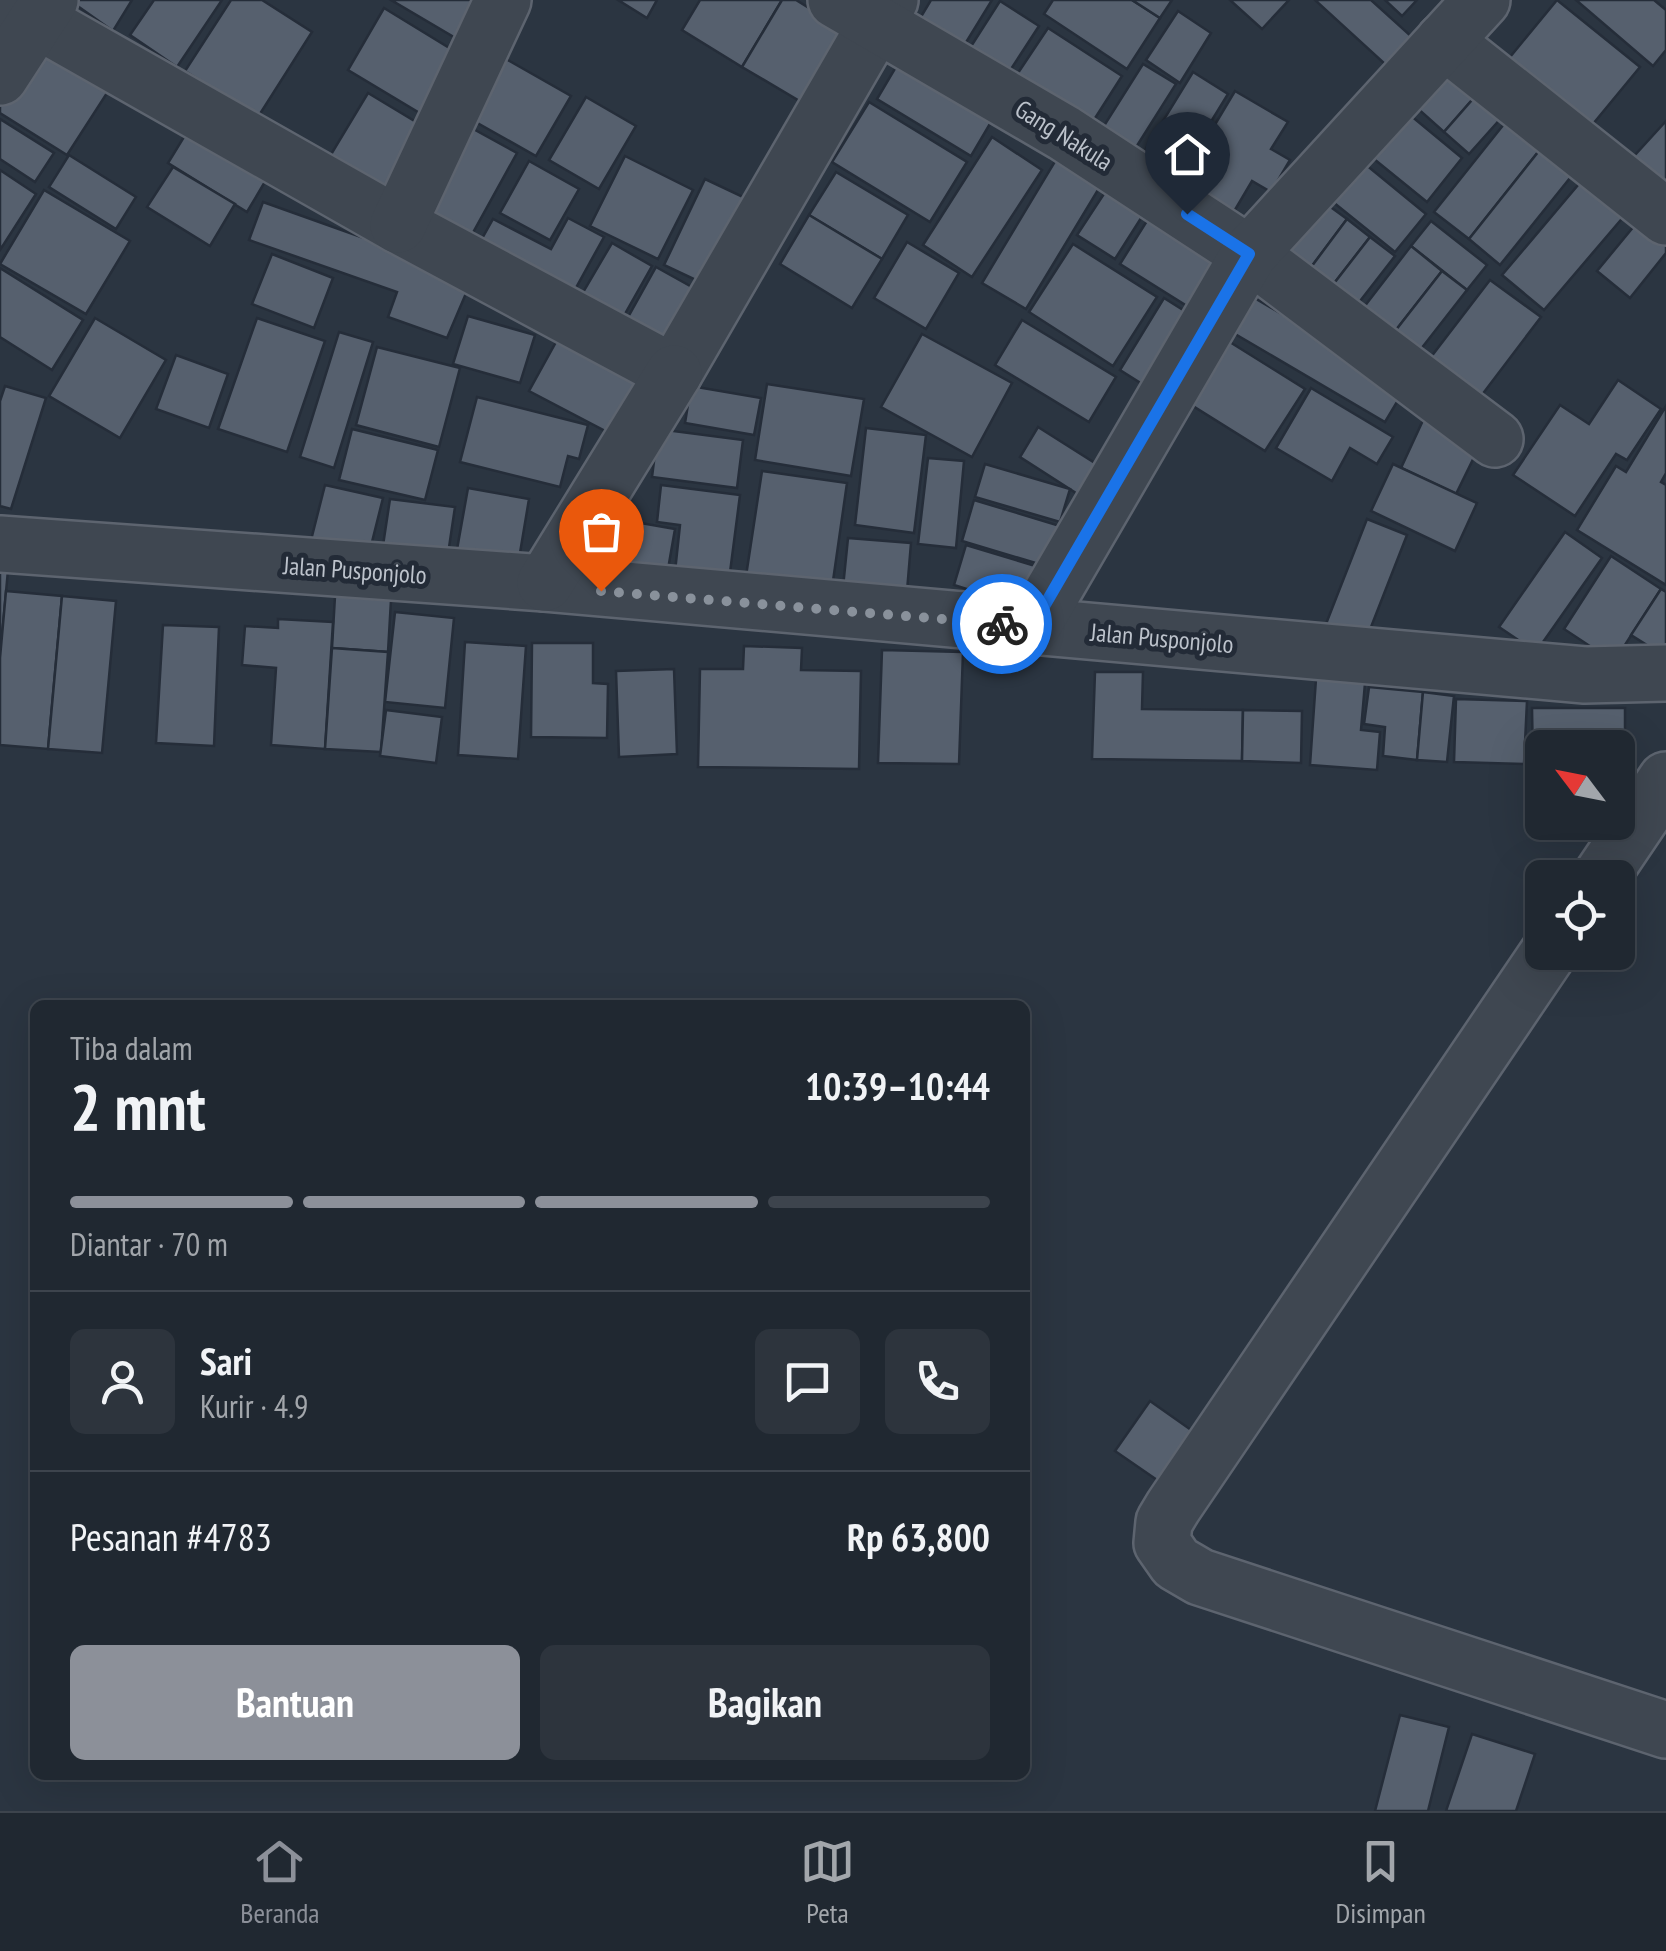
<!DOCTYPE html>
<html lang="id">
<head>
<meta charset="utf-8">
<style>
	:root { --surface:#202831; --page:#2d343d; --text:#f1f3f6; --muted:#a2a6ab; --line:#3d444d; --accent:#8c9099 }
	body { margin:0; font-family:"PT Sans Narrow",sans-serif; background:var(--page); color:var(--text); height:100vh; display:flex; flex-direction:column; font-size:38px; white-space:nowrap }
	* { box-sizing:border-box; margin:0 }
	p { font-size:32px; color:var(--muted) }
	.icon { flex:none; width:55px; height:55px; fill:none; stroke:currentColor; stroke-width:2; stroke-linecap:round; stroke-linejoin:round }
	.map { position:relative; flex:1; overflow:hidden }
	.side { position:absolute; left:30px; top:1000px; width:1000px; height:780px; display:flex; flex-direction:column; background:var(--surface); border-radius:15px; box-shadow:0 10px 40px #0002,0 0 0 2px var(--line) }
	.side>* { flex:none }
	.needle { width:65px; rotate:302deg }
	.buttons { position:absolute; left:1525px; top:730px; display:grid; gap:20px }
	.buttons a { display:grid; place-items:center; width:110px; height:110px; border-radius:15px; background:var(--surface); box-shadow:0 10px 40px #0002,0 0 0 2px var(--line); font-size:50px }
	.pin { position:absolute; display:grid; place-items:center; width:85px; height:85px; color:#fff; margin:-102px -42px; border-radius:50% 50% 50% 0; rotate:-45deg; box-shadow:0 0 10px #0007 }
	.pin .icon { rotate:45deg }
	.courier { position:absolute; display:grid; place-items:center; width:100px; height:100px; margin:-50px; border:8px solid #1a73e8; border-radius:50%; background:#fff; color:#222; box-shadow:0 2px 12px #0007 }
	.overview em { font-style:normal; font-weight:700 }
	.overview div { display:flex; flex-direction:column-reverse }
	.overview { display:flex; align-items:center; justify-content:space-between; height:170px; padding:0 40px }
	h1 { font-size:65px; font-weight:700; line-height:75px }
	.bar { display:grid; grid-template-columns:repeat(4,1fr); gap:15px 10px; align-content:center; height:120px; padding:0 40px }
	.bar i { height:12px; border-radius:8px; background:var(--line) }
	.bar .on { background:var(--accent) }
	.bar p { grid-column:span 4 }
	.line { display:flex; align-items:center; gap:25px; padding:0 40px; border-top:2px solid var(--line) }
	.line div { flex:1 }
	.round { display:grid; place-items:center; flex:none; width:105px; height:105px; border-radius:15px; background:var(--page) }
	.action { display:flex; gap:20px; margin-top:auto; padding:20px 40px }
	.action a { flex:1; height:115px; border-radius:15px; background:var(--accent); color:#fff; font-size:40px; font-weight:700; line-height:115px; text-align:center }
	.action a+a { background:var(--page); color:var(--text) }
	.tabs { display:flex; justify-content:space-around; align-items:center; height:140px; border-top:2px solid var(--line); background:var(--surface); font-size:28px; color:var(--muted) }
	.tabs a { display:grid; justify-items:center; gap:5px }
	.tabs .on { color:var(--accent) }
	.map>svg:first-child { display:block }
</style>
</head>
<body>
<div class="map">
<svg width="1666" height="1811" viewBox="0 0 1666 1811">
	<rect width="100%" height="100%" fill="#2b3541"/>
	<g fill="#56606e" stroke="#252d39" stroke-width="2.5">
		<path d="M69,0H132L113,31Z"/>
		<path d="M154,0H222L177,67L130,35Z"/>
		<path d="M231,0H262L312,32L258,117L185,71Z"/>
		<path d="M391,0H489L464,43Z"/>
		<path d="M618,0H657L647,18Z"/>
		<path d="M700,0H782L742,67L682,30Z"/>
		<path d="M782,0H796L851,34L808,106L742,67Z"/>
		<path d="M931,0H992L954,62L910,35Z"/>
		<path d="M1053,0H1132L1160,18L1127,69L1044,14Z"/>
		<path d="M1132,0H1172L1160,18Z"/>
		<path d="M1230,0H1289L1262,29Z"/>
		<path d="M1315,0H1371L1412,37L1386,65Z"/>
		<path d="M1385,0H1417L1402,16Z"/>
		<path d="M1557,0L1640,67L1583,136L1501,68Z"/>
		<path d="M1576,0H1654L1666,10V50L1653,66Z"/>
		<path d="M1000,1L1039,26L1000,86L961,62Z"/>
		<path d="M384,8L464,57L428,118L348,70Z"/>
		<path d="M1178,11L1211,33L1180,83L1146,60Z"/>
		<path d="M1048,28L1122,76L1083,137L1008,88Z"/>
		<path d="M37,45L109,90L67,155L0,113V103Z"/>
		<path d="M499,55L571,96L536,156L465,116Z"/>
		<path d="M900,60L994,117L971,156L877,99Z"/>
		<path d="M1458,60L1486,84L1444,132L1416,107Z"/>
		<path d="M1143,64L1176,84L1128,160L1095,140Z"/>
		<path d="M1193,72L1228,94L1174,182L1139,160Z"/>
		<path d="M1486,84L1511,107L1469,154L1444,132Z"/>
		<path d="M1235,91L1288,122L1271,149L1290,160L1271,192L1252,181L1229,220L1177,188Z"/>
		<path d="M368,93L431,131L383,208L321,171Z"/>
		<path d="M586,97L636,126L599,189L549,160Z"/>
		<path d="M869,102L967,162L930,222L832,162Z"/>
		<path d="M1516,109L1550,137L1469,239L1434,212Z"/>
		<path d="M1410,115L1462,158L1427,202L1374,159Z"/>
		<path d="M0,119L54,153L35,182L0,159Z"/>
		<path d="M1666,121V191L1625,166Z"/>
		<path d="M466,125L517,153L465,247L414,218Z"/>
		<path d="M190,127L269,175L247,212L168,163Z"/>
		<path d="M992,137L1042,170L972,277L923,245Z"/>
		<path d="M1550,137L1582,163L1500,265L1469,239Z"/>
		<path d="M69,155L136,197L116,229L49,187Z"/>
		<path d="M625,156L693,190L658,259L590,226Z"/>
		<path d="M1057,158L1101,185L1026,309L982,283Z"/>
		<path d="M529,161L579,189L550,240L500,213Z"/>
		<path d="M1365,164L1426,214L1395,252L1333,202Z"/>
		<path d="M173,167L235,204L210,246L147,207Z"/>
		<path d="M0,170L36,194L0,250Z"/>
		<path d="M836,172L908,215L882,259L809,215Z"/>
		<path d="M1589,172L1631,208L1544,310L1502,275Z"/>
		<path d="M705,179L758,204L717,290L664,265Z"/>
		<path d="M1113,180L1150,204L1115,259L1077,235Z"/>
		<path d="M44,190L130,241L86,314L0,264Z"/>
		<path d="M1321,200L1347,219L1303,278L1276,258Z"/>
		<path d="M263,202L473,277L447,338L388,317L397,292L249,240Z"/>
		<path d="M1644,214L1666,232V253L1630,298L1597,271Z"/>
		<path d="M809,215L882,259L852,308L780,264Z"/>
		<path d="M1150,216L1233,269L1203,316L1120,264Z"/>
		<path d="M568,218L604,237L567,304L474,253L493,219L551,249Z"/>
		<path d="M1347,219L1370,237L1325,295L1303,278Z"/>
		<path d="M1431,221L1487,265L1467,290L1411,246Z"/>
		<path d="M1370,237L1395,256L1350,314L1325,295Z"/>
		<path d="M907,242L959,273L926,329L874,298Z"/>
		<path d="M612,243L652,266L613,335L572,311Z"/>
		<path d="M1073,244L1157,297L1113,366L1029,312Z"/>
		<path d="M1411,246L1442,271L1385,344L1354,320Z"/>
		<path d="M272,254L333,278L314,328L252,304Z"/>
		<path d="M656,267L708,296L670,366L617,337Z"/>
		<path d="M0,268L83,320L52,370L0,337Z"/>
		<path d="M1442,271L1467,290L1410,363L1385,344Z"/>
		<path d="M1490,280L1541,317L1472,408L1421,370Z"/>
		<path d="M1251,296L1406,387L1385,422L1230,331Z"/>
		<path d="M1164,298L1202,322L1158,394L1120,370Z"/>
		<path d="M468,316L535,335L520,383L453,364Z"/>
		<path d="M95,318L166,360L120,438L49,396Z"/>
		<path d="M257,318L325,341L287,452L218,429Z"/>
		<path d="M1022,320L1116,377L1089,422L995,365Z"/>
		<path d="M339,332L373,342L334,468L300,457Z"/>
		<path d="M561,333L644,377L613,435L529,391Z"/>
		<path d="M922,334L1012,383L972,457L881,407Z"/>
		<path d="M1225,339L1305,389L1265,451L1185,401Z"/>
		<path d="M377,347L460,368L439,447L356,425Z"/>
		<path d="M176,355L228,374L209,428L156,409Z"/>
		<path d="M1618,380L1661,409L1627,460L1616,454L1575,516L1513,475L1560,405L1589,424Z"/>
		<path d="M767,384L864,399L851,476L755,460Z"/>
		<path d="M5,386L46,398L11,509L0,506V401Z"/>
		<path d="M691,386L761,398L754,435L685,423Z"/>
		<path d="M1311,388L1393,437L1377,464L1350,448L1332,481L1276,448Z"/>
		<path d="M477,397L588,425L579,459L568,456L560,487L460,462Z"/>
		<path d="M1666,406V473L1661,482L1666,485V585L1577,530L1616,466L1626,472Z"/>
		<path d="M1425,416L1481,443L1456,494L1401,468Z"/>
		<path d="M1038,427L1109,472L1090,502L1020,457Z"/>
		<path d="M866,428L926,435L914,533L855,525Z"/>
		<path d="M352,429L438,450L425,500L339,480Z"/>
		<path d="M658,429L743,440L737,488L652,477Z"/>
		<path d="M928,458L964,461L956,548L918,544Z"/>
		<path d="M985,464L1070,489L1060,522L975,497Z"/>
		<path d="M1393,464L1477,503L1455,551L1371,511Z"/>
		<path d="M762,471L847,483L832,588L746,576Z"/>
		<path d="M325,485L383,498L367,562L309,548Z"/>
		<path d="M661,485L740,495L728,588L674,581L680,525L657,522Z"/>
		<path d="M468,488L529,499L518,565L456,555Z"/>
		<path d="M390,499L455,507L447,561L382,552Z"/>
		<path d="M974,500L1060,526L1049,567L962,541Z"/>
		<path d="M618,519L675,529L667,575L611,566Z"/>
		<path d="M1367,519L1407,535L1364,645L1324,629Z"/>
		<path d="M1565,532L1602,558L1536,652L1499,627Z"/>
		<path d="M848,538L911,543L906,603L842,597Z"/>
		<path d="M966,545L1042,568L1030,609L954,585Z"/>
		<path d="M1611,556L1661,589L1614,662L1564,629Z"/>
		<path d="M0,569L8,570L0,658Z"/>
		<path d="M1661,589L1666,592V657L1631,635Z"/>
		<path d="M6,591L62,596L48,749L0,745V658Z"/>
		<path d="M62,596L116,601L102,753L48,749Z"/>
		<path d="M335,596L391,600L388,652L332,648Z"/>
		<path d="M395,612L454,618L445,708L385,702Z"/>
		<path d="M278,619L333,622L325,749L271,745L276,668L242,665L245,626L278,628Z"/>
		<path d="M163,625L219,627L214,746L156,743Z"/>
		<path d="M465,642L526,646L518,759L458,755Z"/>
		<path d="M532,643H593V683L608,684L607,738L531,737Z"/>
		<path d="M744,646L802,648L801,670L861,671L859,769L698,767L700,669H743Z"/>
		<path d="M332,648L388,652L381,752L325,749Z"/>
		<path d="M882,650L963,652L959,764L878,763Z"/>
		<path d="M674,669L677,754L619,757L616,671Z"/>
		<path d="M1095,672H1143L1142,709L1243,710L1242,761L1092,759Z"/>
		<path d="M1316,679L1365,683L1361,730L1380,732L1377,770L1310,765Z"/>
		<path d="M1369,687L1423,692L1417,760L1383,756L1385,727L1364,724Z"/>
		<path d="M1423,692L1454,696L1447,762L1417,760Z"/>
		<path d="M1456,699L1527,701L1524,764L1454,762Z"/>
		<path d="M1532,708H1625V763H1618V748H1542V764H1533Z"/>
		<path d="M386,710L442,717L436,763L380,756Z"/>
		<path d="M1243,710L1302,711L1301,763L1242,761Z"/>
		<path d="M1150,1401L1194,1432L1160,1482L1115,1451Z"/>
		<path d="M1400,1715L1449,1727L1428,1811H1375Z"/>
		<path d="M1472,1734L1535,1754L1516,1811H1446Z"/>
	</g>
	<g fill="none" stroke-linecap="round" stroke-linejoin="round">
		<g stroke="#5d646f" stroke-width="60">
			<g id="street">
				<path d="M1,0L398,225L674,373L890,0"/>
				<path d="M836,0L1064,133L1249,254L1495,439"/>
				<path d="M1444,41L1666,217"/>
				<path d="M0,77L50,0"/>
				<path d="M398,225L503,0"/>
				<path d="M0,544L545,583L1585,675L1666,673"/>
				<path d="M545,583L674,373"/>
				<path d="M1032,627L1249,254L1482,0"/>
				<path d="M1600,878L1666,780"/>
				<path d="M1549,952L1173,1507L1164,1522L1162,1543L1176,1563L1200,1577L1666,1730"/>
			</g>
		</g>
		<use href="#street" stroke="#3f4751" stroke-width="55"/>
	</g>
	<g fill="none" stroke-linecap="round" stroke-linejoin="round">
		<path stroke="#89919b" stroke-width="10" stroke-dasharray="0 18" d="M601,591L1002,624"/>
		<path stroke="#1a73e8" stroke-width="12" d="M1002,624L1032,627L1249,254L1187,214"/>
	</g>
	<g text-anchor="middle" dominant-baseline="central" stroke-width="10" stroke-linejoin="round" paint-order="stroke">
		<g font-size="25" fill="#bcc2cb" stroke="#232b37">
			<text transform="translate(1064 135) rotate(32)">Gang Nakula</text>
			<text transform="translate(355 570) rotate(4)">Jalan Pusponjolo</text>
			<text transform="translate(1162 638) rotate(5)">Jalan Pusponjolo</text>
		</g>
	</g>
</svg>
<div class="buttons">
<a><svg class="needle" viewBox="-14 -14 28 28"><path d="M0-13l5 13h-10z" fill="#e53935"/><path d="M0 13l5-13h-10z" fill="#a2a6ab"/></svg></a>
<a><svg class="icon" aria-label="locate" viewBox="0 0 24 24"><circle cx="12" cy="12" r="6"/><path d="M12 2v4M12 18v4M2 12h4M18 12h4"/></svg></a>
</div>
<div class="pin" style="left:601px;top:591px;background:#ea580c"><svg class="icon" aria-label="bag" viewBox="0 0 24 24"><path d="M5 8h14l-1 12H6zM9 8a3 3 0 0 1 6 0"/></svg></div>
<div class="pin" style="left:1187px;top:214px;background:#1f2937"><svg class="icon" aria-label="home" viewBox="0 0 24 24"><path d="M3 11l9-7 9 7M6 9v11h12V9"/></svg></div>
<div class="courier" style="left:1002px;top:624px"><svg class="icon" aria-label="bike" viewBox="0 0 24 24"><circle cx="6" cy="16" r="4"/><circle cx="18" cy="16" r="4"/><path d="M6 16l4-8h5l3 8M10 8l3 8H6M13 5h3"/></svg></div>
<section class="side">
<div class="overview"><div><h1>2 mnt</h1><p>Tiba dalam</p></div><em>10:39–10:44</em></div>
<div class="bar"><i class="on"></i><i class="on"></i><i class="on"></i><i></i><p>Diantar · 70 m</p></div>
<div class="line" style="height:180px"><a class="round"><svg class="icon" aria-label="person" viewBox="0 0 24 24"><circle cx="12" cy="8" r="4"/><path d="M4 21q1-7 8-7t8 7"/></svg></a><div><b>Sari</b><p>Kurir · 4.9</p></div><a class="round"><svg class="icon" aria-label="chat" viewBox="0 0 24 24"><path d="M4 5h16v11H9l-5 4z"/></svg></a><a class="round"><svg class="icon" aria-label="phone" viewBox="0 0 24 24"><path d="M5 4h4l2 5-3 2q2 4 5 5l2-3 5 2v4C11 20 4 13 5 4z"/></svg></a></div>
<div class="line" style="height:130px"><div>Pesanan #4783</div><b>Rp 63,800</b></div>
<div class="action"><a>Bantuan</a><a>Bagikan</a></div>
</section>
</div>
<nav class="tabs">
<a class="on"><svg class="icon" aria-label="home" viewBox="0 0 24 24"><path d="M3 11l9-7 9 7M6 9v11h12V9"/></svg>Beranda</a>
<a><svg class="icon" aria-label="map" viewBox="0 0 24 24"><path d="M3 6l6-2 6 2 6-2v14l-6 2-6-2-6 2zM9 4v14M15 6v14"/></svg>Peta</a>
<a><svg class="icon" aria-label="saved" viewBox="0 0 24 24"><path d="M7 4h10v16l-5-4-5 4z"/></svg>Disimpan</a>
</nav>
</body>
</html>
